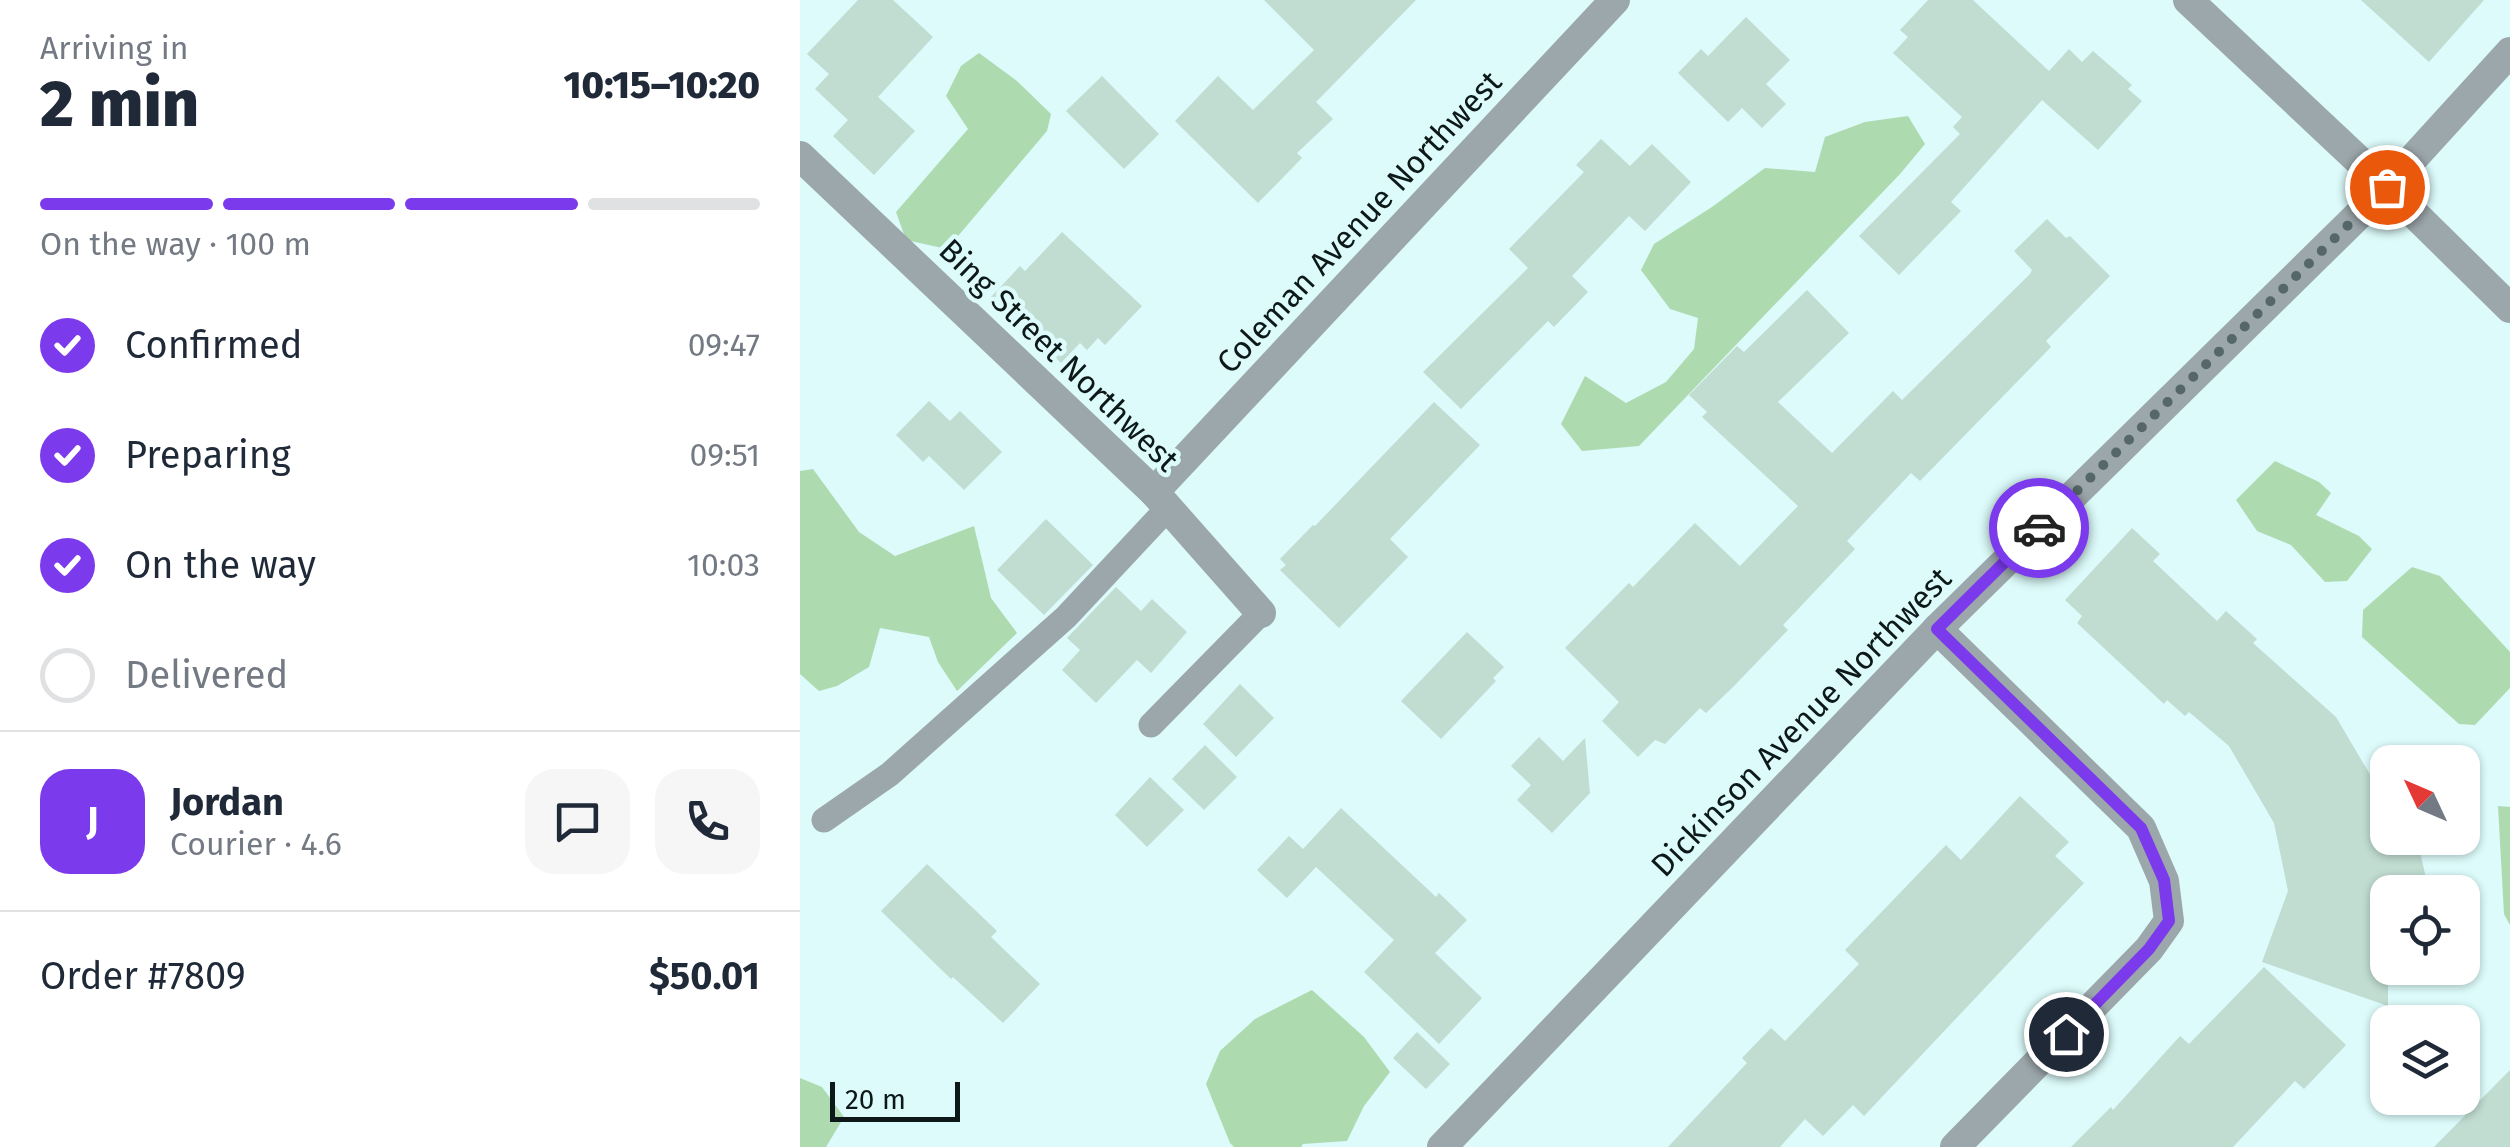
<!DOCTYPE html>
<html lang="en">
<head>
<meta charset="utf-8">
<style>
	:root { --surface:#fff; --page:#f6f6f7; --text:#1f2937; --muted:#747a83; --line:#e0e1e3; --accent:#7c3aed }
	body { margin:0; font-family:"Fira Sans",sans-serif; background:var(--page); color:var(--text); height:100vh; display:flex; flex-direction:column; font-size:38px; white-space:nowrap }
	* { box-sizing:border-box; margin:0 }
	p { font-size:32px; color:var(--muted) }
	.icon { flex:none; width:55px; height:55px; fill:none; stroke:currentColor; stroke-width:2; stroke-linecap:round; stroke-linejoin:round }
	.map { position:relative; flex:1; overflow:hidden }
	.details { display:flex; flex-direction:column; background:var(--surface); width:800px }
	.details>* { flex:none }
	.needle { width:65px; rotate:314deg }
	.tools { position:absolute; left:1570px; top:745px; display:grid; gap:20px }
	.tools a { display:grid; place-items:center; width:110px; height:110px; border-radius:20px; background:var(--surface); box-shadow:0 2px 8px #0004; font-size:50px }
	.scale { position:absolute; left:30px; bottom:25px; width:130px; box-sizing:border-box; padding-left:10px; border:5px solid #0d1818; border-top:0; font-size:28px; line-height:35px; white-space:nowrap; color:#0d1818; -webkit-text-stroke:8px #dcfbfa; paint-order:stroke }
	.pin { position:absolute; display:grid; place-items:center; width:85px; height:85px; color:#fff; margin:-42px; border:5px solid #fff; border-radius:50%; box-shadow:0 2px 10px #0007 }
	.courier { position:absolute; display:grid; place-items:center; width:100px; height:100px; margin:-50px; border:8px solid #7c3aed; border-radius:50%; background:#fff; color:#222; box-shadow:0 2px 12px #0007 }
	.summary em { font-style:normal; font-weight:800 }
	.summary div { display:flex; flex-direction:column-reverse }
	.summary { display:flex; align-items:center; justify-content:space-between; height:170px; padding:0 40px }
	h1 { font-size:65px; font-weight:800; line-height:75px }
	.bar { display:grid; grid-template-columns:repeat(4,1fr); gap:15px 10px; align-content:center; height:120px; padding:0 40px }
	.bar i { height:12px; border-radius:8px; background:var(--line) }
	.bar .active { background:var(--accent) }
	.bar p { grid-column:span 4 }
	.line { display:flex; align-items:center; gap:25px; padding:0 40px; border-top:2px solid var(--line) }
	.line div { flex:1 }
	.round { display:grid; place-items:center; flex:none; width:105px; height:105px; border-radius:30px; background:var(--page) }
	ol { padding:0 40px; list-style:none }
	li { display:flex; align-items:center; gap:30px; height:110px }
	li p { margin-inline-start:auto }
	li .icon { padding:10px; border-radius:50%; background:var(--accent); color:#fff; stroke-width:4 }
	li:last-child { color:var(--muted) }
	li i { width:55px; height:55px; border:5px solid var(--line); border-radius:50% }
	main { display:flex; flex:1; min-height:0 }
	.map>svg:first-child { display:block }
</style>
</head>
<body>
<main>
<section class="details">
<div class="summary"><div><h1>2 min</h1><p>Arriving in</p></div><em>10:15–10:20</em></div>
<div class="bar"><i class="active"></i><i class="active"></i><i class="active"></i><i></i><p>On the way · 100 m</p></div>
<ol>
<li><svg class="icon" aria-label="check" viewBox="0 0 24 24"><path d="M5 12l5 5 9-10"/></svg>Confirmed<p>09:47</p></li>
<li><svg class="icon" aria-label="check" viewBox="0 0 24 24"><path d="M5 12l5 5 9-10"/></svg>Preparing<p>09:51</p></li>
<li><svg class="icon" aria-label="check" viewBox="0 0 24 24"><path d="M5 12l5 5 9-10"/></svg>On the way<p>10:03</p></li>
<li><i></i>Delivered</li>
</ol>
<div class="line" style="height:180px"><b class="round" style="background:var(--accent);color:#fff">J</b><div><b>Jordan</b><p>Courier · 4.6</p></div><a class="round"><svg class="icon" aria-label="chat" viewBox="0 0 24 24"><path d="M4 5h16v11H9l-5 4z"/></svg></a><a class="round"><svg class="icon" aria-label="phone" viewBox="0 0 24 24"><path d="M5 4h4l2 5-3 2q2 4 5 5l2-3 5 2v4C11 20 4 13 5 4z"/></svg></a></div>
<div class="line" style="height:130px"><div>Order #7809</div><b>$50.01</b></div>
</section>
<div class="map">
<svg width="1710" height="1147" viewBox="0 0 1710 1147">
	<rect width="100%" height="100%" fill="#dcfbfa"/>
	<g fill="#aedab0">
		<path d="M179,53L217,81L251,114L247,131L147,249L106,240L96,212L168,129L146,96L161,66Z"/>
		<path d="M1108,116L1125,144L1100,174L839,446L782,451L761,424L785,376L826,403L866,382L894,349L898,318L870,309L841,270L854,244L912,207L965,168L1015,172L1025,137L1065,122Z"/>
		<path d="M1475,461L1519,482L1531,493L1516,515L1559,536L1572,549L1547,581L1525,582L1491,545L1457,531L1436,500Z"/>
		<path d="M13,469L59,532L95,556L174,526L191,598L217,633L157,691L138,662L129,637L80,628L69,667L37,686L19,691L0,674V471Z"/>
		<path d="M1612,567L1640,576L1710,652V688L1675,725L1659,724L1562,637L1563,610Z"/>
		<path d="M1698,806L1710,807V925L1704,914Z"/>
		<path d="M512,990L564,1037L590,1072L564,1106L547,1141L503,1144L501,1147H434L430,1143L406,1084L420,1051L455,1019Z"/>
		<path d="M0,1078L22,1087L44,1117L26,1147H0Z"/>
	</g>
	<g fill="#c1dcd1">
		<path d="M58,0H93L133,37L78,97L115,131L74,175L33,136L48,120L15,89L29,74L7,54Z"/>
		<path d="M464,0H616L516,102L533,119L497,153L502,158L458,203L375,121L418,76L453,110L514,50Z"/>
		<path d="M1128,0H1173L1249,71L1269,49L1282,62L1293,51L1332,85L1328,89L1342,101L1298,150L1242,100L1151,202L1161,211L1099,275L1059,236L1160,134L1153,127L1162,117L1093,53L1108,37L1100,30Z"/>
		<path d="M1561,0H1684L1629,62Z"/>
		<path d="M946,17L990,60L966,84L986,104L962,128L942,108L928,122L878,73L901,49L908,56Z"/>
		<path d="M302,76L359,134L324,169L266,111Z"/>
		<path d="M801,139L830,166L852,144L891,182L845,231L829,216L772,276L788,292L754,327L748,321L661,409L623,372L728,268L709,249L784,172L776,165Z"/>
		<path d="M1247,219L1266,238L1270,236L1310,276L1246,341L1251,347L1120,481L1111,473L1047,541L1055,549L983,625L988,630L933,687L906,713L900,708L865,744L855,740L838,757L802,721L819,702L765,648L829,583L833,587L895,523L940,566L998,506L902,417L907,412L889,395L937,346L944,352L1007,290L1049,333L978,402L1032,453L1093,391L1102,400L1230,274L1232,270L1214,251Z"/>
		<path d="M262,232L342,306L305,345L298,338L287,350L280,343L261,363L191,297L220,266L225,271Z"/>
		<path d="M129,401L150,421L160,411L202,452L164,490L129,456L123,462L96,435Z"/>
		<path d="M634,402L680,445L590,539L608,557L539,628L480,570L486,565L480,559L513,525L515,526Z"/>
		<path d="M246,519L293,565L244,615L197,570Z"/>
		<path d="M1332,528L1360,554L1353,561L1417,621L1426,611L1457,639L1453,643L1536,717L1588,805V838H1617L1629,892H1588V1006L1462,962L1488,891L1474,823L1429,746L1389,712L1385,716L1367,700L1364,704L1277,623L1282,616L1265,600Z"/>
		<path d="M316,587L341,611L352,599L387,632L351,673L337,660L296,703L262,670L280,650L267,638Z"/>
		<path d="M667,632L704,667L693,678L696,681L641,739L601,701Z"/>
		<path d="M440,684L474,718L436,757L403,724Z"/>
		<path d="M739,737L763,761L785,738L790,793L752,833L717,800L731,785L711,766Z"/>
		<path d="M405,745L437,777L404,810L372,779Z"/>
		<path d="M350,777L384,810L347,847L315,815Z"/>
		<path d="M1220,796L1269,842L1255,856L1284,883L1064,1116L1053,1105L1023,1136L1005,1119L980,1147H868L947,1063L942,1058L971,1028L985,1041L1059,964L1045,950L1146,845L1161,860Z"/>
		<path d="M541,808L636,897L639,893L667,920L635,953L682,998L639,1044L564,972L594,940L516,867L487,898L457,870L489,836L503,849Z"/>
		<path d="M127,864L197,931L191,937L240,984L203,1023L153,977L151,979L81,911Z"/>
		<path d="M1464,967L1546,1045L1504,1089L1495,1081L1433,1147H1271L1311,1107L1313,1110L1380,1036L1389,1044Z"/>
		<path d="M617,1032L650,1064L626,1089L593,1058Z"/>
		<path d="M1710,1070V1147H1634Z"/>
	</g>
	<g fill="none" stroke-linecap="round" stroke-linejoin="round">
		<g stroke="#9ca7ab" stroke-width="25">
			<path d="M351,725L461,613"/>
			<path d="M24,820L90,774L266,617L368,508"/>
		</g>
		<g stroke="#9ca7ab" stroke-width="30">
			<path d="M0,156L354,492L461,613"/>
			<path d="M354,492L815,0"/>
			<path d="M1137,629L1341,828L1364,881L1369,921L1349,949L1155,1147"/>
			<path d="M642,1147L1137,629L1587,187L1710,52"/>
		</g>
		<path stroke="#9ca7ab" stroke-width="30" d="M1388,0L1587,187L1710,308"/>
	</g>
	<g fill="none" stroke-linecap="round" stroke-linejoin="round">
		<path stroke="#556767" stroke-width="10" stroke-dasharray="0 18" d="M1239,528L1587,187"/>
		<path stroke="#7c3aed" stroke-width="12" d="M1239,528L1137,629L1341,828L1364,880L1369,921L1349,949L1266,1034"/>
	</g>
	<g text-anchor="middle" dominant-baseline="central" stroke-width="9" stroke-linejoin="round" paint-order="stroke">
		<g font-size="32" fill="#0d1818" stroke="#dcfbfa">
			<text transform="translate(559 222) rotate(-47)">Coleman Avenue Northwest</text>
			<text transform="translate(259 355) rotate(44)">Bing Street Northwest</text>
			<text transform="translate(1001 722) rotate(-46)">Dickinson Avenue Northwest</text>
		</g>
	</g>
</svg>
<div class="tools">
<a><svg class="needle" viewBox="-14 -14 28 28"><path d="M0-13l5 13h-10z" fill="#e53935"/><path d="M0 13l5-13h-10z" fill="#747a83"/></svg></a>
<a><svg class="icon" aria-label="locate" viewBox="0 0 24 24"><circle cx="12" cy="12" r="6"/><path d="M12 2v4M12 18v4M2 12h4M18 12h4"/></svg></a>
<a><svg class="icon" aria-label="layers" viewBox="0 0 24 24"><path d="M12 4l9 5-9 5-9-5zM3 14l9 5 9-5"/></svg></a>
</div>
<div class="scale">20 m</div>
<div class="pin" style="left:1587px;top:187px;background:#ea580c"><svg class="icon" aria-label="bag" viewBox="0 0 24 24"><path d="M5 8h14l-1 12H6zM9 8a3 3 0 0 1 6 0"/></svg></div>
<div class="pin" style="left:1266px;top:1034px;background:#1f2937"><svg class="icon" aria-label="home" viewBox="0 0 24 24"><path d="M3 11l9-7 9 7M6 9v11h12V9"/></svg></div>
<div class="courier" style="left:1239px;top:528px"><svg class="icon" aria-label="car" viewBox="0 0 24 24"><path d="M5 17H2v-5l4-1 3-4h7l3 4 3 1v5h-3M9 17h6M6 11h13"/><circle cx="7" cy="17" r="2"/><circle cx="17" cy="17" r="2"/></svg></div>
</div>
</main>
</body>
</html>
